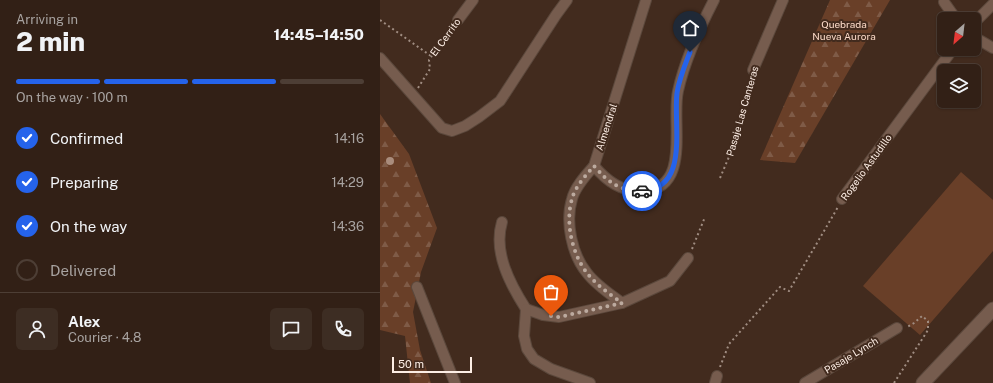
<!DOCTYPE html>
<html lang="en">
<head>
<meta charset="utf-8">
<style>
	:root { --surface:#322016; --page:#3d2d23; --text:#f1f3f6; --muted:#a8a3a1; --line:#4d3e35; --accent:#2563eb }
	body { margin:0; font-family:"Public Sans",sans-serif; background:var(--page); color:var(--text); height:100vh; display:flex; flex-direction:column; font-size:15px; white-space:nowrap }
	* { box-sizing:border-box; margin:0 }
	p { font-size:13px; color:var(--muted) }
	.icon { flex:none; width:22px; height:22px; fill:none; stroke:currentColor; stroke-width:2; stroke-linecap:round; stroke-linejoin:round }
	.map { position:relative; flex:1; overflow:hidden }
	.drawer { display:flex; flex-direction:column; background:var(--surface); width:380px }
	.drawer>* { flex:none }
	.needle { width:26px; rotate:208deg }
	.tools { position:absolute; left:557px; top:12px; display:grid; gap:8px }
	.tools a { display:grid; place-items:center; width:44px; height:44px; border-radius:6px; background:var(--surface); box-shadow:0 1px 3px #0004,0 0 0 1px var(--line); font-size:20px }
	.scale { position:absolute; left:12px; bottom:10px; width:80px; box-sizing:border-box; padding-left:4px; border:2px solid #fdeee5; border-top:0; font-size:11px; line-height:14px; white-space:nowrap; color:#fdeee5; -webkit-text-stroke:3px #422b1e; paint-order:stroke }
	.pin { position:absolute; display:grid; place-items:center; width:34px; height:34px; color:#fff; margin:-41px -17px; border-radius:50% 50% 50% 0; rotate:-45deg; box-shadow:0 0 4px #0007 }
	.pin .icon { rotate:45deg }
	.courier { position:absolute; display:grid; place-items:center; width:40px; height:40px; margin:-20px; border:3px solid #2563eb; border-radius:50%; background:#fff; color:#222; box-shadow:0 1px 5px #0007 }
	.head em { font-style:normal; font-weight:800 }
	.head div { display:flex; flex-direction:column-reverse }
	.head { display:flex; align-items:center; justify-content:space-between; height:68px; padding:0 16px }
	h1 { font-size:26px; font-weight:800; line-height:30px }
	.bar { display:grid; grid-template-columns:repeat(4,1fr); gap:6px 4px; align-content:center; height:48px; padding:0 16px }
	.bar i { height:5px; border-radius:3px; background:var(--line) }
	.bar .on { background:var(--accent) }
	.bar p { grid-column:span 4 }
	.line { display:flex; align-items:center; gap:10px; padding:0 16px; border-top:1px solid var(--line) }
	.line div { flex:1 }
	.round { display:grid; place-items:center; flex:none; width:42px; height:42px; border-radius:6px; background:var(--page) }
	ol { padding:0 16px; list-style:none }
	li { display:flex; align-items:center; gap:12px; height:44px }
	li p { margin-inline-start:auto }
	li .icon { padding:4px; border-radius:50%; background:var(--accent); color:#fff; stroke-width:4 }
	li:last-child { color:var(--muted) }
	li i { width:22px; height:22px; border:2px solid var(--line); border-radius:50% }
	main { display:flex; flex:1; min-height:0 }
	.map>svg:first-child { display:block }
</style>
</head>
<body>
<main>
<section class="drawer">
<div class="head"><div><h1>2 min</h1><p>Arriving in</p></div><em>14:45–14:50</em></div>
<div class="bar"><i class="on"></i><i class="on"></i><i class="on"></i><i></i><p>On the way · 100 m</p></div>
<ol>
<li><svg class="icon" aria-label="check" viewBox="0 0 24 24"><path d="M5 12l5 5 9-10"/></svg>Confirmed<p>14:16</p></li>
<li><svg class="icon" aria-label="check" viewBox="0 0 24 24"><path d="M5 12l5 5 9-10"/></svg>Preparing<p>14:29</p></li>
<li><svg class="icon" aria-label="check" viewBox="0 0 24 24"><path d="M5 12l5 5 9-10"/></svg>On the way<p>14:36</p></li>
<li><i></i>Delivered</li>
</ol>
<div class="line" style="height:72px"><a class="round"><svg class="icon" aria-label="person" viewBox="0 0 24 24"><circle cx="12" cy="8" r="4"/><path d="M4 21q1-7 8-7t8 7"/></svg></a><div><b>Alex</b><p>Courier · 4.8</p></div><a class="round"><svg class="icon" aria-label="chat" viewBox="0 0 24 24"><path d="M4 5h16v11H9l-5 4z"/></svg></a><a class="round"><svg class="icon" aria-label="phone" viewBox="0 0 24 24"><path d="M5 4h4l2 5-3 2q2 4 5 5l2-3 5 2v4C11 20 4 13 5 4z"/></svg></a></div>
</section>
<div class="map">
<svg width="613" height="383" viewBox="0 0 613 383">
	<defs>
		<pattern id="forest-firs" width="22" height="20" patternUnits="userSpaceOnUse"><rect width="22" height="20" fill="#693f28"/><path d="M5 1l3.5 6h-7zM16 11l3.5 6h-7z" fill="#7f5b47"/></pattern>
	</defs>
	<rect width="100%" height="100%" fill="#422b1e"/>
	<g fill="url(#forest-firs)">
		<path d="M450,0H510L415,163L380,160Z"/>
		<path d="M0,114L29,154L57,228L41,272L33,312L40,350L51,383H30L25,336L0,330Z"/>
	</g>
	<path fill="#693f28" d="M581,172L613,200V251L540,335L483,286Z"/>
	<g fill="none" stroke-linecap="round" stroke-linejoin="round">
		<g stroke="#5b483c" stroke-width="12">
			<g id="minor">
				<path d="M564,2L576,19"/>
				<path d="M78,20L93,0"/>
				<path d="M594,23L613,4"/>
				<path d="M594,37L613,48"/>
				<path d="M0,58L62,128L72,131L85,126L99,117L120,101L176,15L187,0"/>
				<path d="M373,70L403,0"/>
				<path d="M214,166C227,181 241,192 263,191C312,189 291,121 298,91C305,59 319,29 334,0"/>
				<path d="M462,199L573,49"/>
				<path d="M122,222C113,252 130,284 146,309"/>
				<path d="M37,287L75,383"/>
				<path d="M242,303C230,294 216,285 207,273C192,255 185,222 192,199C195,187 206,175 214,166L266,0"/>
				<path d="M146,309L163,315L179,317L242,303L290,281L308,258"/>
				<path d="M146,309L144,336L147,349L154,359L171,369L210,383"/>
				<path d="M335,383L337,376"/>
				<path d="M425,383L517,328"/>
			</g>
		</g>
		<g stroke="#5b483c" stroke-width="15">
			<path id="tertiary" d="M543,383L613,309"/>
		</g>
		<g stroke="#a08d82" stroke-width="2" stroke-dasharray="2 3" stroke-linecap="butt">
			<path d="M0,20L51,56"/>
			<path d="M38,88L50,69L49,60L72,27"/>
			<path d="M340,178L354,145L371,79"/>
			<path d="M312,249L325,217"/>
			<path d="M340,367L349,344L400,287L409,291L458,207"/>
			<path d="M514,383L548,330V321L542,316L534,323L527,327"/>
		</g>
		<use href="#minor" stroke="#765c4e" stroke-width="10"/>
		<use href="#tertiary" stroke="#765c4e" stroke-width="13"/>
	</g>
	<circle fill="#a98c7c" cx="10" cy="161" r="4"/>
	<g fill="none" stroke-linecap="round" stroke-linejoin="round">
		<path stroke="#bcaa9f" stroke-width="4" stroke-dasharray="0 7.2" d="M171,316L179,317L242,303C230,294 216,285 207,273C192,254 185,222 192,199C195,187 206,175 214,166C228,182 239,191 262,191"/>
		<path stroke="#2563eb" stroke-width="5" d="M262,191C310,189 293,125 297,93C299,79 305,65 310,52"/>
	</g>
	<g text-anchor="middle" dominant-baseline="central" stroke-width="4" stroke-linejoin="round" paint-order="stroke">
		<g font-size="10" fill="#fddbc9" stroke="#422b1e">
			<text x="464" y="24">Quebrada<tspan x="464" dy="12">Nueva Aurora</tspan></text>
		</g>
		<g font-size="10" fill="#fdeee5" stroke="#422b1e">
			<text transform="translate(65 37) rotate(-54)">El Cerrito</text>
			<text transform="translate(362 111) rotate(-74)">Pasaje Las Canteras</text>
			<text transform="translate(226 127) rotate(-72)">Almendral</text>
			<text transform="translate(486 167) rotate(-54)">Rogelio Astudillo</text>
			<text transform="translate(471 355) rotate(-31)">Pasaje Lynch</text>
		</g>
	</g>
</svg>
<div class="tools">
<a><svg class="needle" viewBox="-14 -14 28 28"><path d="M0-13l5 13h-10z" fill="#e53935"/><path d="M0 13l5-13h-10z" fill="#a8a3a1"/></svg></a>
<a><svg class="icon" aria-label="layers" viewBox="0 0 24 24"><path d="M12 4l9 5-9 5-9-5zM3 14l9 5 9-5"/></svg></a>
</div>
<div class="scale">50 m</div>
<div class="pin" style="left:171px;top:316px;background:#ea580c"><svg class="icon" aria-label="bag" viewBox="0 0 24 24"><path d="M5 8h14l-1 12H6zM9 8a3 3 0 0 1 6 0"/></svg></div>
<div class="pin" style="left:310px;top:52px;background:#1f2937"><svg class="icon" aria-label="home" viewBox="0 0 24 24"><path d="M3 11l9-7 9 7M6 9v11h12V9"/></svg></div>
<div class="courier" style="left:262px;top:191px"><svg class="icon" aria-label="car" viewBox="0 0 24 24"><path d="M5 17H2v-5l4-1 3-4h7l3 4 3 1v5h-3M9 17h6M6 11h13"/><circle cx="7" cy="17" r="2"/><circle cx="17" cy="17" r="2"/></svg></div>
</div>
</main>
</body>
</html>
